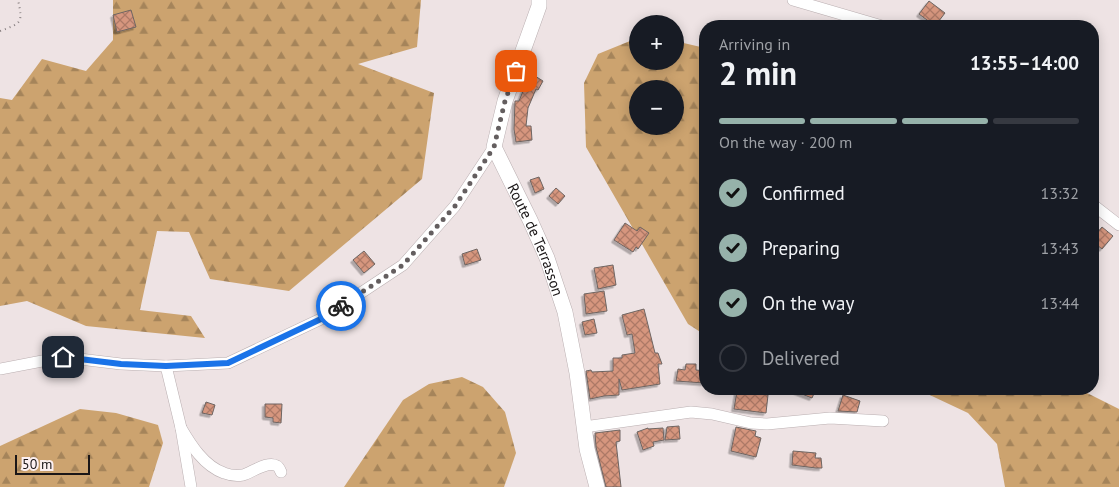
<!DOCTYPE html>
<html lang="en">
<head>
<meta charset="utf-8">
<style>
	:root { --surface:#171b24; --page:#20242c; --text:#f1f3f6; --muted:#9ea1a6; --line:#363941; --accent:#96b2aa }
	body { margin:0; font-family:"PT Sans",sans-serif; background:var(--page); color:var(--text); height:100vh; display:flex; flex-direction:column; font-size:19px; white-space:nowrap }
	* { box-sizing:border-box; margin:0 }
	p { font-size:16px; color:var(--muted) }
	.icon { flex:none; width:28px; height:28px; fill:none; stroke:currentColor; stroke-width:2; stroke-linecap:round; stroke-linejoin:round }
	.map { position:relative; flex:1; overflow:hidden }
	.drawer { position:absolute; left:699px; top:20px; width:400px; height:375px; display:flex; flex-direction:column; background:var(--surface); border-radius:20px; box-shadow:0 2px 12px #0003 }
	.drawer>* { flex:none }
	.buttons { position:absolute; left:629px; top:15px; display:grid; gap:10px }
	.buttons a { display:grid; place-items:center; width:55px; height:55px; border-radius:50%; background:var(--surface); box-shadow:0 2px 12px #0003; font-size:25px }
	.scale { position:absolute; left:15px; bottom:12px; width:75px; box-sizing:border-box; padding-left:5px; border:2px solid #1a1617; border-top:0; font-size:14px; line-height:18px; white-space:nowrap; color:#1a1617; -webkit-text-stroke:4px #fcf0f1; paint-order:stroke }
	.pin { position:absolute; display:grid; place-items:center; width:42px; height:42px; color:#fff; margin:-21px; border-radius:10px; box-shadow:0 2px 8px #0006 }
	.courier { position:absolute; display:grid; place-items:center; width:50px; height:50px; margin:-25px; border:4px solid #1a73e8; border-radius:50%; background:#fff; color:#222; box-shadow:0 1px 6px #0007 }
	.headline em { font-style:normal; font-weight:800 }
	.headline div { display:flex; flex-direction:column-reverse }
	.headline { display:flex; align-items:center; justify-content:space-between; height:85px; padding:0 20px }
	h1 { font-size:32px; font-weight:800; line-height:38px }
	.bar { display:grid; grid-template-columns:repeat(4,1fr); gap:8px 5px; align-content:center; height:60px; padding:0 20px }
	.bar i { height:6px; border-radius:4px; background:var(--line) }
	.bar .active { background:var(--accent) }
	.bar p { grid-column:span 4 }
	ol { padding:0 20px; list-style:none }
	li { display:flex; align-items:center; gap:15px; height:55px }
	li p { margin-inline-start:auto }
	li .icon { padding:5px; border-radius:50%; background:var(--accent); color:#111; stroke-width:4 }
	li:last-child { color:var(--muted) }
	li i { width:28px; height:28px; border:2px solid var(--line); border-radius:50% }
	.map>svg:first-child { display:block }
</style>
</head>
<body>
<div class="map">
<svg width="1119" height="487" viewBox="0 0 1119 487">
	<defs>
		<pattern id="forest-firs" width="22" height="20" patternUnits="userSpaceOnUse" patternTransform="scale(1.25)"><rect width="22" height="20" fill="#cca36f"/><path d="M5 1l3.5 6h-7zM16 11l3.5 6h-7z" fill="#a5845a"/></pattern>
		<pattern id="building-cross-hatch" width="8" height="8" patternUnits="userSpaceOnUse" patternTransform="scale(1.25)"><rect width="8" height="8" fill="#d6967e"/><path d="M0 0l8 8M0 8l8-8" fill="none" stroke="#ad7966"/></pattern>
		<filter id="shadow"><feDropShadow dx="-2.5" dy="2.5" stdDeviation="0" flood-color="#0004"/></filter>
	</defs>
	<rect width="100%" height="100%" fill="#eee3e4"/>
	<g fill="url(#forest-firs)" fill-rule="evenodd">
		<path d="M113,0H421L417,47L358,64L434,93L422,179L289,291L210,279L189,232L157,231L140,310L191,316L205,338L86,326L27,301L0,306V98L12,100L42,59L86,71L113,40Z"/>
		<path d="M630,41H637L638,61H675V41L705,48V335L688,324L586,147L584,83L598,54ZM638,89H675V126H638Z"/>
		<path d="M462,377L483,387L505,412L516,453L504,487H344L403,400L429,384Z"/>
		<path d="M917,389H1079L1119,409V487H1005L997,444L968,413Z"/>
		<path d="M80,409L116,413L158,425L163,443L149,487H0V446Z"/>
	</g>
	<g fill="url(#building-cross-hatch)" stroke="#6e6562" filter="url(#shadow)">
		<path d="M929,1L945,13L935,26L919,14Z"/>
		<path d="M131,10L136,27L117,32L113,15Z"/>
		<path d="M535,76L543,81L538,90L536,89L528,108L526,126H531L532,140L516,142L514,129L515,101H519L526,84L528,85L532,79L533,80Z"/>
		<path d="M539,177L544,189L535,193L530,180Z"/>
		<path d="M556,188L565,196L558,204L549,196Z"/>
		<path d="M625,223L637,231L640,227L649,233L638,249L636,247L633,252L614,240Z"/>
		<path d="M1102,227L1113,236L1102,249L1092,241V239Z"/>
		<path d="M477,249L481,260L465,265L462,254Z"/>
		<path d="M364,251L375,264L364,273L353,260Z"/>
		<path d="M613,265L616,285L598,289L594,268Z"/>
		<path d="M604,291L607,311L586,314L584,294Z"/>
		<path d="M644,309L655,353H658L662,364H658L660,384L622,390L619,379V395L604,396L590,399L586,371L591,370L592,372L613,371V358H622V355L635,353L632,334L627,335L622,315Z"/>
		<path d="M594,319L597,333L585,335L582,322Z"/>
		<path d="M686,364H696V370L705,371L704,383L676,381L678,369L685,370Z"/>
		<path d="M789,389H816L812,398Z"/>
		<path d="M737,391L768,395L766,413L734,409Z"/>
		<path d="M843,395L860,401L857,412L838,411Z"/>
		<path d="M206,402L215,405L212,415L202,413Z"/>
		<path d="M265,404H282L281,423L273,422V418L265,417Z"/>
		<path d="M679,426L680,439L665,440L667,427Z"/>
		<path d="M736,427L756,431L755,436L761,438L756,457L731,451Z"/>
		<path d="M648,428V429L663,428L664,440L653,442L654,446L643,450L637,432Z"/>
		<path d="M620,430V441L616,442L621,487H606L596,447L595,433Z"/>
		<path d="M793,451L816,453L815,458H821L822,468H816L792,465Z"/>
	</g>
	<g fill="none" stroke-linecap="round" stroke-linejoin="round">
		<g stroke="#baafb1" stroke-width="12">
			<g id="minor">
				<path d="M793,0L882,26"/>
				<path d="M1092,204L1119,225"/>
				<path d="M166,366L181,428L191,487"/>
				<path d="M0,369L63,357L121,364L166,366L228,363L323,318L403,265L455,206L494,147"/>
				<path d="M584,427L691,412L712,414L751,423L767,424L830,418L883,421"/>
				<path d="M181,428C191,445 204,466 224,473C229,475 237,476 243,475C251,473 268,460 277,466C279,467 280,470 281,472"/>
			</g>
		</g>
		<g stroke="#baafb1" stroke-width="16">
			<g id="tertiary">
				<path id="s1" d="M539,0V6L505,101L494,147L530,220L547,258L565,312L577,373L587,449L597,487"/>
			</g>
		</g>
		<path stroke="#888081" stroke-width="2" stroke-dasharray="1 4" stroke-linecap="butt" d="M0,31C22,23 23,23 18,0"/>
		<use href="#minor" stroke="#fff" stroke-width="11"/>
		<use href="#tertiary" stroke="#fff" stroke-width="15"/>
	</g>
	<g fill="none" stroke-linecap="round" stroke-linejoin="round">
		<path stroke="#645e5f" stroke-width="5" stroke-dasharray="0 9" d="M341,306L403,265L455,206L494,147L505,101L516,71"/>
		<path stroke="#1a73e8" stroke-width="6" d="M63,357L121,364L166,366L228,363L323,318L341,306"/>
	</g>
	<g text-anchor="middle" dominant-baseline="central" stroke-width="4" stroke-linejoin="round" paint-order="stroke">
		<g font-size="15" fill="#1a1617" stroke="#fcf0f1">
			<text stroke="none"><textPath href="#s1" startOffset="256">Route de Terrasson</textPath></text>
		</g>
	</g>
</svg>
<div class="buttons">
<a>+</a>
<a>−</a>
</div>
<div class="scale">50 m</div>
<div class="pin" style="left:516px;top:71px;background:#ea580c"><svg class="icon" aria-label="bag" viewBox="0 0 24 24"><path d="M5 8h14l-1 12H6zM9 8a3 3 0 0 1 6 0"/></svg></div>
<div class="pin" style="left:63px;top:357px;background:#1f2937"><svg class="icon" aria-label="home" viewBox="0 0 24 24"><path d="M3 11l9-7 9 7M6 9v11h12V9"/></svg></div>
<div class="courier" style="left:341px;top:306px"><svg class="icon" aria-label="bike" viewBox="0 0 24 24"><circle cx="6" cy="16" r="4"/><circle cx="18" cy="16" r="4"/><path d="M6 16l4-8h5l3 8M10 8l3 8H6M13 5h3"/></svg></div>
<section class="drawer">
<div class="headline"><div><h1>2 min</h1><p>Arriving in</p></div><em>13:55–14:00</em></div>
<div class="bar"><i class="active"></i><i class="active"></i><i class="active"></i><i></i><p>On the way · 200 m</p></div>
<ol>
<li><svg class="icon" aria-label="check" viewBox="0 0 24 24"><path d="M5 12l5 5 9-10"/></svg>Confirmed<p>13:32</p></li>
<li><svg class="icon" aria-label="check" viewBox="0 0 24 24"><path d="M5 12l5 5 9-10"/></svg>Preparing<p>13:43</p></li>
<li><svg class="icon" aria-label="check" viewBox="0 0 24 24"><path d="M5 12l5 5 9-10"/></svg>On the way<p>13:44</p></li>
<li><i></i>Delivered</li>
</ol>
</section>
</div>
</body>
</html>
